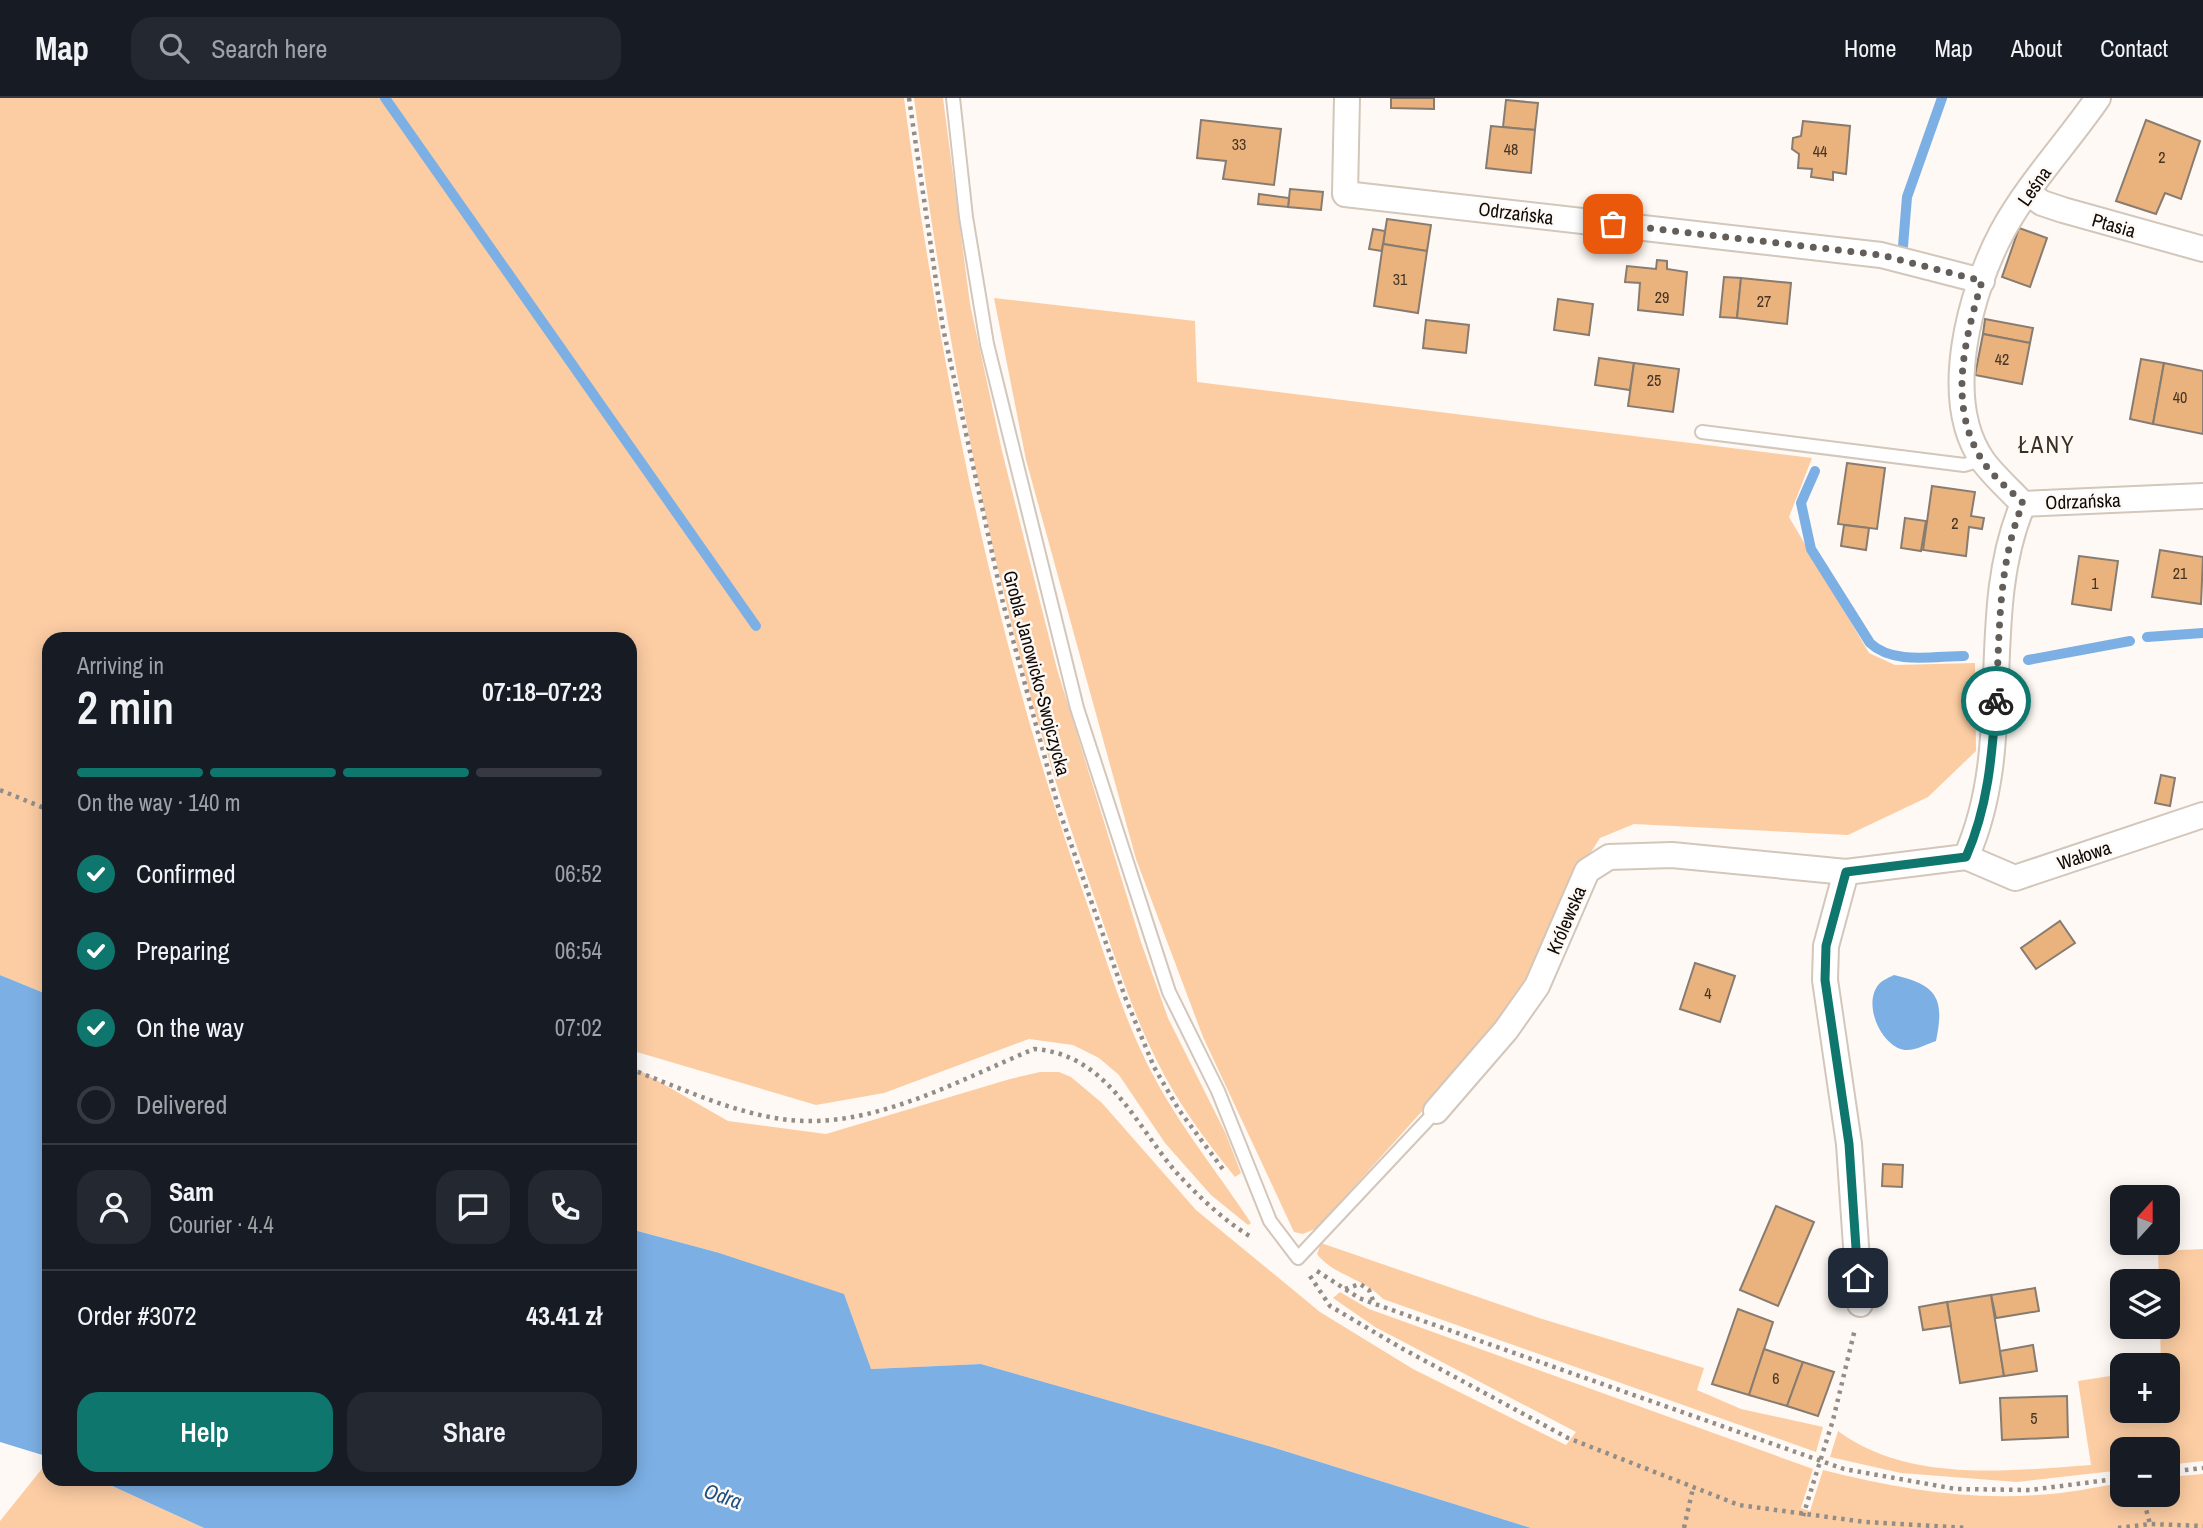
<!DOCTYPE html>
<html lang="en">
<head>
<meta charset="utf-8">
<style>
	:root { --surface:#171b24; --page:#242831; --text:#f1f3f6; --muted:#9ea1a6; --line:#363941; --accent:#0f766e }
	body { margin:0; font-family:"Archivo Narrow",sans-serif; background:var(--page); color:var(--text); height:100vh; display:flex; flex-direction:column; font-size:26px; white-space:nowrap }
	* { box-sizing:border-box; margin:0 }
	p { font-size:23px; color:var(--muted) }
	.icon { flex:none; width:38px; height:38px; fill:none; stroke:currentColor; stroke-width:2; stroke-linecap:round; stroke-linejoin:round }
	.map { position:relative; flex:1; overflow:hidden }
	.details { position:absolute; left:42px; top:534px; width:595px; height:854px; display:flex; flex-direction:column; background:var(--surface); border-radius:21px; box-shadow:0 4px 18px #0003 }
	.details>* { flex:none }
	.needle { width:46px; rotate:21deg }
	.buttons { position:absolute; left:2110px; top:1087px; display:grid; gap:14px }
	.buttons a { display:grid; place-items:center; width:70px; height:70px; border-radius:14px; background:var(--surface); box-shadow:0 4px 18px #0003; font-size:35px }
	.pin { position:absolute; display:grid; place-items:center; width:60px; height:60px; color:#fff; margin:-30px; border-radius:14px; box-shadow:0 4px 10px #0006 }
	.courier { position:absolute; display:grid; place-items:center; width:70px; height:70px; margin:-35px; border:5px solid #0f766e; border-radius:50%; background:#fff; color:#222; box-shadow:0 2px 9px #0007 }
	.head em { font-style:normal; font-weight:600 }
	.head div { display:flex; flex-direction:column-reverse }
	.head { display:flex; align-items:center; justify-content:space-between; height:119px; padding:0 35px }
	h1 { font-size:46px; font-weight:600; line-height:52px }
	.bar { display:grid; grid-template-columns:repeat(4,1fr); gap:10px 7px; align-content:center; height:84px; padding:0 35px }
	.bar i { height:9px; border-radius:5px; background:var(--line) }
	.bar .selected { background:var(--accent) }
	.bar p { grid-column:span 4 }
	.line { display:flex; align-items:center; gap:18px; padding:0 35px; border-top:2px solid var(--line) }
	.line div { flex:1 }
	.round { display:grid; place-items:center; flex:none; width:74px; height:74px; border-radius:21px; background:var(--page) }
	ol { padding:0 35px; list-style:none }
	li { display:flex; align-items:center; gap:21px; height:77px }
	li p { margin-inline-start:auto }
	li .icon { padding:7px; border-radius:50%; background:var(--accent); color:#fff; stroke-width:4 }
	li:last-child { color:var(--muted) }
	li i { width:38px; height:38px; border:4px solid var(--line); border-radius:50% }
	.cta { display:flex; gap:14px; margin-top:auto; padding:14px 35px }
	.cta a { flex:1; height:80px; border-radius:21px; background:var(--accent); color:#fff; font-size:28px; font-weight:600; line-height:80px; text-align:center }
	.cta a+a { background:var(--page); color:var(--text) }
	header { display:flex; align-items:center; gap:42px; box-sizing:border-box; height:98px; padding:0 35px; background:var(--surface); border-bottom:2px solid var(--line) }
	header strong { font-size:33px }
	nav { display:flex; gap:38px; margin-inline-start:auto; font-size:24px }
	.search { width:490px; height:63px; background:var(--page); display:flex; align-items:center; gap:18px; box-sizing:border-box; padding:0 24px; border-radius:21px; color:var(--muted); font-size:26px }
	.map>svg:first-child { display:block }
</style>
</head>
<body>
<header>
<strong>Map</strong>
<div class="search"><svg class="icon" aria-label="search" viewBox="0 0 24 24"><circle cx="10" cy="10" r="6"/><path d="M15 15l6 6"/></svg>Search here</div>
<nav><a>Home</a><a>Map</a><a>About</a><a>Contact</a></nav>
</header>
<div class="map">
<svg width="2203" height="1430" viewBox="0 0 2203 1430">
	<rect width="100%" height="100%" fill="#fef9f4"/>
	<g fill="#fccda3">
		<path d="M0,0H904C940,270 994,540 1084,797C1103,851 1119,907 1144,959C1172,1019 1215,1070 1251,1125L1248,1127L1211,1097L1165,1045L1119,977L1099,960L1073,947L1029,941L884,995L816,1007L630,952V541H49V897L0,877Z"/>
		<path d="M914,0H943L970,206L1002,353L1057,571L1141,844L1168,920L1226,1036L1241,1075L1235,1079C1205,1042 1177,1004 1156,961C1128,905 1110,843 1089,784C1000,532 949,265 914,0Z"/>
		<path d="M994,200L1195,223L1197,284L1812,360L1789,419L1869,555L1895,567L1975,565L1976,653L1928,699L1848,737L1634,726L1600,740L1561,801L1528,885L1433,1001L1317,1130L1303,1136L1294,1134L1203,939L1136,761L1026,362Z"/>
		<path d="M630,967L728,1023L826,1036L1010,981L1040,974H1059L1071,979L1102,1005L1196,1112L1320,1214L1413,1271L1566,1347L1576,1334L1375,1229L1333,1200L1340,1194L1369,1211L1813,1371L1801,1410L1810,1413L1823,1372C1894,1390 1964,1402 2037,1397C2066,1396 2094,1389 2123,1385V1396H2168V1379L2203,1376V1430H1531L1272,1349L981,1266L871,1271L716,1154L630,1131Z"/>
		<path d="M1321,1145L1539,1220L1704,1270L1697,1292L1741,1311L1823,1329L1816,1354L1383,1201C1364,1180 1334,1178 1317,1156Z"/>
		<path d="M2203,1151V1363L2168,1367V1351H2123V1372L2017,1384L1901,1375L1830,1359L1838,1333C1908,1385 2008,1373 2091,1367L2078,1283L2123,1276V1312H2168V1267H2161L2160,1229L2168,1228V1183H2159L2158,1153Z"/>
		<path d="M49,1362V1381H97L204,1430H0V1423Z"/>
	</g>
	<g fill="#7cb0e5">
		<path d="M0,877L49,897V1359L0,1344Z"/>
		<path d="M1894,877C1937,887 1945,900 1936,943C1927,946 1915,953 1905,952C1881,949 1861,904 1880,885C1883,882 1890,879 1894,877Z"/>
		<path d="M630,1131L716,1154L844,1196L871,1271L981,1266L1272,1349L1531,1430H204L97,1381H630Z"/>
	</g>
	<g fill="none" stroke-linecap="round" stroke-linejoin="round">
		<g stroke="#7cb0e5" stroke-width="10">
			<path d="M385,0L756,528"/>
			<path d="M1903,148L1907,99L1942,0"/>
			<path d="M1815,373L1801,405L1811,451L1870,545C1893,567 1935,558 1964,558"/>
			<path d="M2147,539L2203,535"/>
			<path d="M2028,562L2130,543"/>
		</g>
	</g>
	<g fill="#eab27c" stroke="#887c71" stroke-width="2">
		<path d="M1391,0H1434V11L1391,10Z"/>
		<path d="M1506,2L1538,5L1535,32L1503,29Z"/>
		<path d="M1201,22L1281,31L1274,87L1223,81L1226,63L1197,60Z"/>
		<path d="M2146,22L2200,43L2181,101L2165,95L2156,116L2116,103Z"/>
		<path d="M1803,23L1850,28L1846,76L1833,74V82L1811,79L1812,71L1798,70L1799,56L1792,51L1793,40L1801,38Z"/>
		<path d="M1491,28L1535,32L1531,75L1486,70Z"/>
		<path d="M1290,91L1323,94L1321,112L1288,109Z"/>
		<path d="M1259,96L1289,100L1288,109L1258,106Z"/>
		<path d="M1387,121L1431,127L1427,153L1383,146Z"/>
		<path d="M2019,130L2047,140L2030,189L2002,179Z"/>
		<path d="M1373,131L1385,133L1382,153L1369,151Z"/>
		<path d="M1383,146L1427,153L1418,215L1374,208Z"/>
		<path d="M1657,162L1667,163V171L1687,174L1683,217L1638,212L1640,185L1625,184L1627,168L1656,171Z"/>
		<path d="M1724,179L1741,180L1737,220L1720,219Z"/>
		<path d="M1741,180L1791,185L1787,226L1737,220Z"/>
		<path d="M1558,201L1593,206L1589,237L1554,232Z"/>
		<path d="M1985,221L2033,230L2030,245L1983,236Z"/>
		<path d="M1426,222L1469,227L1466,255L1423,250Z"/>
		<path d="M1983,236L2030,245L2022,286L1975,277Z"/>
		<path d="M1599,260L1634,265L1630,292L1595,287Z"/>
		<path d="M2141,261L2164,265L2153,326L2130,321Z"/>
		<path d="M1634,265L1679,271L1673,314L1628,308Z"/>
		<path d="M2164,265L2203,273V336L2153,326Z"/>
		<path d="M1847,365L1885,370L1877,431L1838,426Z"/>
		<path d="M1932,388L1975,394L1971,418L1984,420L1982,431L1969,429L1966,458L1923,452Z"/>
		<path d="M1905,420L1926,423L1921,453L1901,450Z"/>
		<path d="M1844,427L1869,430L1866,452L1841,448Z"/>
		<path d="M2160,452L2203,459L2201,506L2152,499Z"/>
		<path d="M2079,458L2118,463L2111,512L2072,506Z"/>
		<path d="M2161,677L2175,680L2170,708L2155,705Z"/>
		<path d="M2060,823L2075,845L2036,871L2021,850Z"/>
		<path d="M1695,865L1735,878L1720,924L1680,911Z"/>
		<path d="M1883,1066L1903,1067L1902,1089L1882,1088Z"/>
		<path d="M1776,1108L1814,1124L1778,1208L1740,1192Z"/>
		<path d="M2035,1190L2039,1213L1996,1220L1991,1197Z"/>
		<path d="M1991,1197L2004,1278L1960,1285L1947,1204Z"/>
		<path d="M1947,1204L1951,1228L1923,1232L1919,1209Z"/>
		<path d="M1738,1211L1773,1224L1749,1297L1712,1286Z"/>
		<path d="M2033,1247L2037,1273L2004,1278L2000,1253Z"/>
		<path d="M1764,1251L1803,1264L1787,1308L1749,1297Z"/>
		<path d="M1803,1264L1834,1274L1818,1318L1787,1308Z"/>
		<path d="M2067,1298L2068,1339L2002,1342L2000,1300Z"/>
	</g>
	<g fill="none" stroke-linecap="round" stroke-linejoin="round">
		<g stroke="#d3c6ba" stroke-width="16">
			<g id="lane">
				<path d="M953,0L966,119L987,246L1077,610L1169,894L1218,993L1270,1123L1298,1160L1436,1013"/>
				<path d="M1702,334L1964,367L1982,362"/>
			</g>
		</g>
		<g stroke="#d3c6ba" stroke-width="28">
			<g id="street">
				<path d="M1347,0L1345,96L1881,157L1982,183"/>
				<path d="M2098,0C2067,45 2028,86 2002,134C1970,194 1940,302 1983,363C1994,378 2010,392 2023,406L2203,398"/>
				<path d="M2028,95L2042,105L2063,112L2203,151"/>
				<path d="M1966,759L2015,780L2203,717"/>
				<path d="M1846,774L1826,848L1825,882L1849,1046L1860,1206"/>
				<path d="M1436,1013L1506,932L1537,888L1587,773L1609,759L1672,757L1846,774L1966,759C2017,645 1976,517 2023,406"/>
			</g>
		</g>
		<g stroke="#928d89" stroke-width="4.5" stroke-dasharray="3.5 5" stroke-linecap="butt">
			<path d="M909,0L943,230L1003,505L1059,712L1125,899L1154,969L1179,1012L1225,1074"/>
			<path d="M0,692L49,712"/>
			<path d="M630,971C681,990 735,1016 789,1022C873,1031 959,982 1034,951C1106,956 1134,1024 1175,1073C1197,1097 1225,1124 1253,1140"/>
			<path d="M1317,1173L1359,1200L1375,1206L1844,1371L1956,1391L2030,1392L2123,1380"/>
			<path d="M1310,1178L1330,1208L1403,1251L1568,1340L1739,1407L1865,1424L1968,1430"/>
			<path d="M1345,1191L1360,1186L1369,1192L1374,1205"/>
			<path d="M2168,1374L2203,1370"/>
			<path d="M2142,1396L2150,1426"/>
			<path d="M1803,1418L1833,1322L1855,1231"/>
			<path d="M1684,1430L1693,1390"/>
			<path d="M2118,1430L2150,1426L2203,1428"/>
		</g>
		<use href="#lane" stroke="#fff" stroke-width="12"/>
		<use href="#street" stroke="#fff" stroke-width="24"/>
	</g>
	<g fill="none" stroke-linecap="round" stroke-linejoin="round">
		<path stroke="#635e5a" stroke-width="7" stroke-dasharray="0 12.6" d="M1613,126L1881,157L1982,183C1965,241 1947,307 1982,362C1992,378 2010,392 2023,405C1997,468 2000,536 1996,603"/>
		<path stroke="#0f766e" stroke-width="9" d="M1858,1180L1849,1046L1825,882L1826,848L1846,774L1966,759C1988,709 1992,658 1996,603"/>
	</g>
	<g text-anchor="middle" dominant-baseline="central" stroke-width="5" stroke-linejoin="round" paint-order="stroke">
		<g font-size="16" fill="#463424">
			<text x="1239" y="46">33</text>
			<text x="1511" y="51">48</text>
			<text x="1820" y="53">44</text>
			<text x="2162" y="59">2</text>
			<text x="1400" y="181">31</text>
			<text x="1662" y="199">29</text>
			<text x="1764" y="203">27</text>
			<text x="2002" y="261">42</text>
			<text x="1654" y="282">25</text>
			<text x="2180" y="299">40</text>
			<text x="1955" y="425">2</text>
			<text x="2180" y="475">21</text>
			<text x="2095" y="485">1</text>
			<text x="1708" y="895">4</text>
			<text x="1776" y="1280">6</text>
			<text x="2034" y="1320">5</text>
		</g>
		<g font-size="19" fill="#0f0a07" stroke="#fef9f4">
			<text transform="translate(2034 88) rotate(-55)">Leśna</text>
			<text transform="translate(1516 115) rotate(7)">Odrzańska</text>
			<text transform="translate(2114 127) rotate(16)">Ptasia</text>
			<text transform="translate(2083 403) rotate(-2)">Odrzańska</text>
			<text transform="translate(1037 575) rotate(75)">Grobla Janowicko-Swojczycka</text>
			<text transform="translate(2084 757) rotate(-18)">Wałowa</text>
			<text transform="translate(1566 822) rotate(-67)">Królewska</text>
		</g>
		<g font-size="21" font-style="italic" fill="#1a5082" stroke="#fef9f4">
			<text transform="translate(723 1398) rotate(19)">Odra</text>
		</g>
		<g font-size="23" letter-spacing="2" fill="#392f25" stroke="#fef9f4">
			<text x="2047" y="346">ŁANY</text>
		</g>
	</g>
</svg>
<div class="buttons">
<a><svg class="needle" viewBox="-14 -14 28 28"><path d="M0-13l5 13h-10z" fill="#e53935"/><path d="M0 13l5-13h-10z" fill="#9ea1a6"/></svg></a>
<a><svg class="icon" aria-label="layers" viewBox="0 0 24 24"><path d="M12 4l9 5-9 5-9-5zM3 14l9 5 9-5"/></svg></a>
<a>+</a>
<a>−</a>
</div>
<div class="pin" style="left:1613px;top:126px;background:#ea580c"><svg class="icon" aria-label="bag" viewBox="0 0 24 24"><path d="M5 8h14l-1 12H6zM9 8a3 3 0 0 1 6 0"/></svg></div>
<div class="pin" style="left:1858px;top:1180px;background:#1f2937"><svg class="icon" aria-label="home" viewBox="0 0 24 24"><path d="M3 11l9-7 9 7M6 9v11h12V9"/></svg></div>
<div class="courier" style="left:1996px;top:603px"><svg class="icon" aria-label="bike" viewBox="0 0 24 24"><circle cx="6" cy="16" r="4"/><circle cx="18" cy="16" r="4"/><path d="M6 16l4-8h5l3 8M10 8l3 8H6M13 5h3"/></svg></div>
<section class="details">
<div class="head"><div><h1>2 min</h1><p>Arriving in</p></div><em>07:18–07:23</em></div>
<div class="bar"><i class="selected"></i><i class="selected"></i><i class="selected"></i><i></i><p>On the way · 140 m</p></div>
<ol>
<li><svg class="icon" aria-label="check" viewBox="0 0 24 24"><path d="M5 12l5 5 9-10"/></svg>Confirmed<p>06:52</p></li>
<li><svg class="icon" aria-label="check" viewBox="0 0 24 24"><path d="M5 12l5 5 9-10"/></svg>Preparing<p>06:54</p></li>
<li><svg class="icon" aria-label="check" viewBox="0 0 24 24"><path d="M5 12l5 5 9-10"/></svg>On the way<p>07:02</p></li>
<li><i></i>Delivered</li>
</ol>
<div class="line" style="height:126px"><a class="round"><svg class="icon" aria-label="person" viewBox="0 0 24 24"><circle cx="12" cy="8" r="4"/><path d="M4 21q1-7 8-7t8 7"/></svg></a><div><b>Sam</b><p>Courier · 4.4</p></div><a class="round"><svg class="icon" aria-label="chat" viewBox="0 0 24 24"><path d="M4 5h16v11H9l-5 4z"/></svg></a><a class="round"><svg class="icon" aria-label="phone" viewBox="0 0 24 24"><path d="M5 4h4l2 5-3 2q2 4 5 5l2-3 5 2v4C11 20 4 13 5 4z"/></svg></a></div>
<div class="line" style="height:91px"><div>Order #3072</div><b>43.41 zł</b></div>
<div class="cta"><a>Help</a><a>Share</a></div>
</section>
</div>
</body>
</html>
